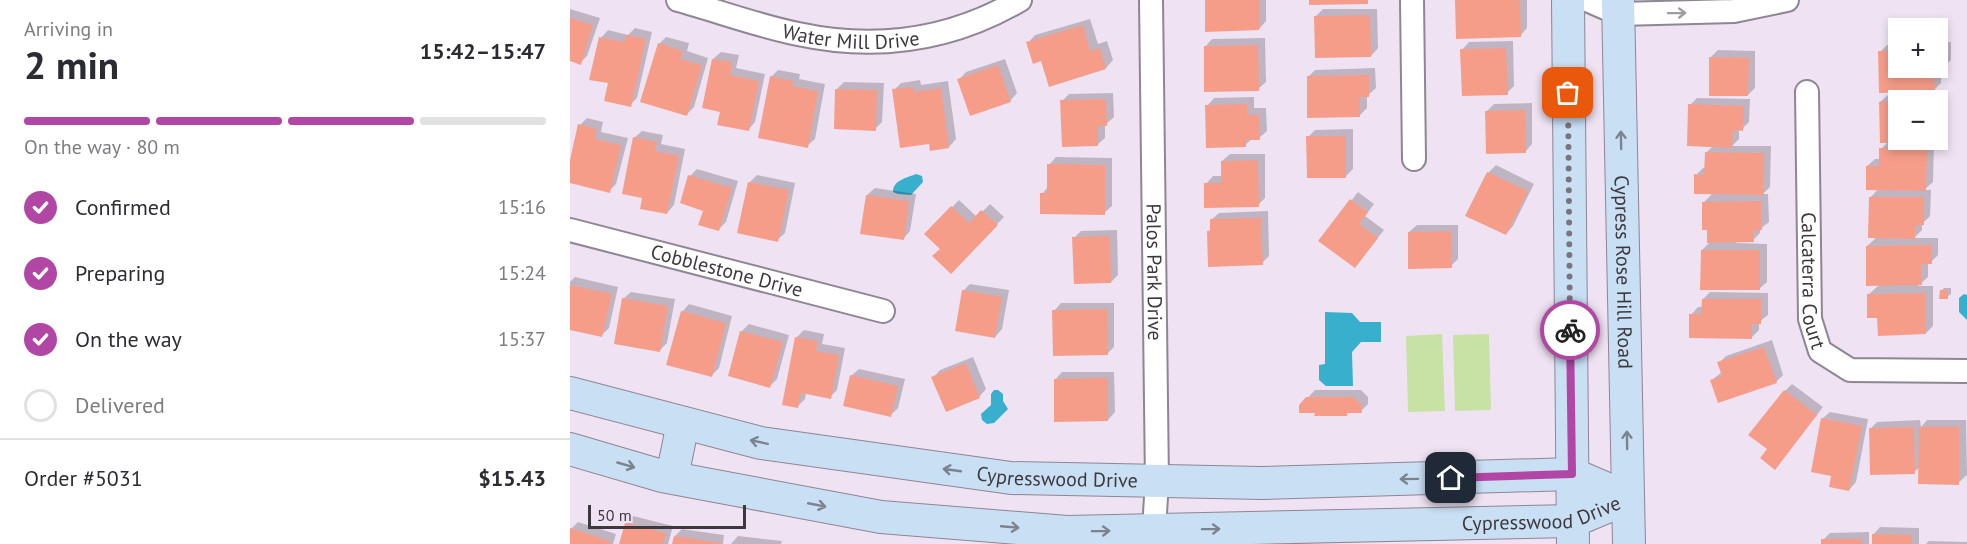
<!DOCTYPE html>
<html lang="en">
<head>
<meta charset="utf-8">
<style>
	:root { --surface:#fff; --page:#f2f2f3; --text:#2b2b33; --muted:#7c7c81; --line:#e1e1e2; --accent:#b246a5 }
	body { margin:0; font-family:"PT Sans",sans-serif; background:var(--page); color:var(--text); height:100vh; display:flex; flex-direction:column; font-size:22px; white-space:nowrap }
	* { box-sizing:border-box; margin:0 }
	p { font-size:20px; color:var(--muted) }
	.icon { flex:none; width:33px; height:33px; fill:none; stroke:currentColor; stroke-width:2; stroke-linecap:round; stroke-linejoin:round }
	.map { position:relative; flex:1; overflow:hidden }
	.panel { display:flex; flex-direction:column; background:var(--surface); width:570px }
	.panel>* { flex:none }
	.fabs { position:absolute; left:1318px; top:18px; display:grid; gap:12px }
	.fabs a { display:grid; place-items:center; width:60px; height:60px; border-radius:0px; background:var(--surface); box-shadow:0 3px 9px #0003; font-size:30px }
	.scale { position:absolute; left:18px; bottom:15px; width:158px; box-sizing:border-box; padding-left:6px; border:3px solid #3d383e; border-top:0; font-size:16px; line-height:21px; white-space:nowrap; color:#3d383e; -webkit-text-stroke:4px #efe3f3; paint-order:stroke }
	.pin { position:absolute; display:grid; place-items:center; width:51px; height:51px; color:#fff; margin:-26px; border-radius:12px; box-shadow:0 3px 9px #0006 }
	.courier { position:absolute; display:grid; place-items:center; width:60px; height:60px; margin:-30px; border:4px solid #b246a5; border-radius:50%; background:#fff; color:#222; box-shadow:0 2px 8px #0007 }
	.headline em { font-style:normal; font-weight:700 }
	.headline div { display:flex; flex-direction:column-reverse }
	.headline { display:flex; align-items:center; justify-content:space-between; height:102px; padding:0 24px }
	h1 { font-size:39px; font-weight:700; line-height:45px }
	.bar { display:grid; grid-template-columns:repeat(4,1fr); gap:9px 6px; align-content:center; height:72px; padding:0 24px }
	.bar i { height:8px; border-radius:4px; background:var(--line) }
	.bar .current { background:var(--accent) }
	.bar p { grid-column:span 4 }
	.line { display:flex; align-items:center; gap:15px; padding:0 24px; border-top:2px solid var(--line) }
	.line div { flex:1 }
	ol { padding:0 24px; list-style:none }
	li { display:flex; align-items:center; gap:18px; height:66px }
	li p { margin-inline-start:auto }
	li .icon { padding:6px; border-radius:50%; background:var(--accent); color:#fff; stroke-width:4 }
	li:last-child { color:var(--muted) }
	li i { width:33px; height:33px; border:3px solid var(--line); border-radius:50% }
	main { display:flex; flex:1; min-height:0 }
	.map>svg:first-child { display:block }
</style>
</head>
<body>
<main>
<section class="panel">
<div class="headline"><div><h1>2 min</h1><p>Arriving in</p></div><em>15:42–15:47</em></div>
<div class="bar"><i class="current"></i><i class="current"></i><i class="current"></i><i></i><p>On the way · 80 m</p></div>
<ol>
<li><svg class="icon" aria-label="check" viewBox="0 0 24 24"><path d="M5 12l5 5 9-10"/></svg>Confirmed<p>15:16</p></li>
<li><svg class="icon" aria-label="check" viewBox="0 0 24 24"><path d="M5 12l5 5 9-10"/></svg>Preparing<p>15:24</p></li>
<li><svg class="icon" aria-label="check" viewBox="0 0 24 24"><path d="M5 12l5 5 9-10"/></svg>On the way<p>15:37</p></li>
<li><i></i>Delivered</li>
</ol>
<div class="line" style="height:78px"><div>Order #5031</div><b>$15.43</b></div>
</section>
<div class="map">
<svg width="1397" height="544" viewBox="0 0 1397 544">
	<rect width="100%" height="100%" fill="#efe3f3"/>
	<g fill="#c8e1a5">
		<path d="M872,334L875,411L838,412L836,336Z"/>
		<path d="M919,334L921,410L885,411L883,335Z"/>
	</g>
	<g fill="#38afcd">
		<path d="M346,174L352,176L353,182L341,195L328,194L323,192C323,180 337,178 346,174Z"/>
		<path d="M1394,294L1397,295V320L1389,312V298Z"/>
		<path d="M755,312L782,313L790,322H811V342H791L782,352L783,386H756L749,380V365L755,364Z"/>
		<path d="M424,390H428L433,394V401L438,409L424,423L417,424L412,420L411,414L421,405V394Z"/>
	</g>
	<g fill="#0003" fill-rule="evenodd">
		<path d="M636,0H696V21L689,29Z"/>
		<path d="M887,0H957V28L950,36Z"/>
		<path d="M0,9L30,18L17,56L10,63L0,60Z"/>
		<path d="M753,9H807L808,48L801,56L745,17Z"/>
		<path d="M520,19L528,44L537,41L543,60L536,68L472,60L458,43L465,35Z"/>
		<path d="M65,28L82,32L67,98L60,105L40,82L31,38L38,30L58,35Z"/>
		<path d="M96,37L119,43L117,51L138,58L124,107L117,114L89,44Z"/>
		<path d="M695,38L696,82L688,89L635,47L642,39Z"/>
		<path d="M943,41L944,86L937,93L892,50L899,42Z"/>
		<path d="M1381,42V60L1374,67H1371V83L1364,90L1311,92L1310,52L1317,45L1329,44V68H1368V43Z"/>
		<path d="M1148,50L1185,51V88L1178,95L1141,57Z"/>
		<path d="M151,52L169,55L166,68L195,74L185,122L178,130L152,111L143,59Z"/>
		<path d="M435,59L447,93L440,101L389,80L396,72Z"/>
		<path d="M805,68L806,88L797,96V108L790,115L738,77L745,70Z"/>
		<path d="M208,70L230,74L229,79L255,84L245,139L237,146L201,77Z"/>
		<path d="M350,80L351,85L378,81L386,139L379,147L360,142L324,90L331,83Z"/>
		<path d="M274,82L314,83L312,122L305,129L267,89Z"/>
		<path d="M543,93L544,117L535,125V138L527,145L492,101L499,94Z"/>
		<path d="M1371,94V120H1377V133L1370,140H1364L1363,182L1354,190H1361L1360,216L1352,224V230L1344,238H1368V255L1361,262H1358V277L1348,286H1363V326L1356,333L1309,316L1298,295L1309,285L1297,246L1307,237L1300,198L1309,188L1297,166L1305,159H1311V149L1319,141L1310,102L1318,95ZM1329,100H1368V140H1329Z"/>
		<path d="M684,97V108H696L697,131L689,138L682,139L675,145L637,106L644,98Z"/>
		<path d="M1127,98L1180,99L1179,122L1172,129H1169V139L1162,146H1201L1200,187L1193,194H1198L1199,222L1190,229V233L1183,240L1166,241V243L1197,244V282L1189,289L1132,250L1141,241L1133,203L1143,193L1126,175L1133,168H1136V153L1144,145L1120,105Z"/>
		<path d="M962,103V144L955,152L917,111L924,104Z"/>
		<path d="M17,118L33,122L31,132L58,138L46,184L39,191L0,182V167L10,125Z"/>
		<path d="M783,129V169L776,176L738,137L745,130Z"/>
		<path d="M72,131L93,135L91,144L115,149L104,205L97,213L74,197L64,138Z"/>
		<path d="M660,154H695V198L688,205L636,184L643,176H653L652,161Z"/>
		<path d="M486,157L542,158V206L534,213L472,194L478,187L479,165Z"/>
		<path d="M926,165L964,184L943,226L936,234L897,215L918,173Z"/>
		<path d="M127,169L168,181L156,222L148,230L134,210L120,176Z"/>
		<path d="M187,175L225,183L215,233L207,240L179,183Z"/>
		<path d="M305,188L346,194L340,231L333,239L297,195Z"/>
		<path d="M788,192L804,204L795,216L814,230L785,266L751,241Z"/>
		<path d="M389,200L407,217L420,204L434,217L381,272L372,249L356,234Z"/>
		<path d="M698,211L699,256L692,263L638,232L642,228L641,220L649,213Z"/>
		<path d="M847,225H888V259L881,266L839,232Z"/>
		<path d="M547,230L548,275L541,282L504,238L511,231Z"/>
		<path d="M5,277L48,287L39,328L31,336L0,329V282Z"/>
		<path d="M400,284L439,290L432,329L425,337L393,291Z"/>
		<path d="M1374,288H1381V294L1377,297L1371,291Z"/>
		<path d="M61,292L105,299L97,343L89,351L53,299Z"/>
		<path d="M1140,292L1198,293V315L1189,322V330L1182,337L1121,315L1128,307H1133V299Z"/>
		<path d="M491,303H544V347L537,354L484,311Z"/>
		<path d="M119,304L162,316L149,368L141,376L112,312Z"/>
		<path d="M179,324L219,335L207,379L200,386L171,332Z"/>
		<path d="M234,330L254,334L252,344L275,348L267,390L260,397L236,393L235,399L228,406L227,337Z"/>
		<path d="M1202,340L1213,375L1206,382L1142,380L1152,372L1149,363L1156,356Z"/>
		<path d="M403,357L416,389L409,397L363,378L370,370Z"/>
		<path d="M289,369L335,379L328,408L321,415L281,376Z"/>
		<path d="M492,372H544L545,412L538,420L485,380Z"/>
		<path d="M1222,384L1253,407L1205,468L1199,449L1215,391Z"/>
		<path d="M745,390H791L798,397V404L791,411H779L776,414L746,411L730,406Z"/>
		<path d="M1260,412L1298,419L1286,482L1279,490L1263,474L1252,419Z"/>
		<path d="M1350,420L1351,427L1357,420H1396L1397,475L1388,483L1350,467L1344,472L1300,429L1307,422Z"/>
		<path d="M63,516L103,526L98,544H51L56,524Z"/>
		<path d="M8,522L46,534L43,544H0L1,529Z"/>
		<path d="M1310,527L1349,528V544H1303V535Z"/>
		<path d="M112,529L154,535L153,544H104L105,536Z"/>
		<path d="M1299,532V544H1253V540L1260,533Z"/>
		<path d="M168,536L212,541L211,544H161Z"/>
		<path d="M1359,541L1397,542V544H1356Z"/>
	</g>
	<g fill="#f69d8a">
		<path d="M635,0H689V30L635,32Z"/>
		<path d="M739,0H798V4L739,5Z"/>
		<path d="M885,0H950L951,37L886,39Z"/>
		<path d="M800,15L801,57L745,58L744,16Z"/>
		<path d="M0,18L23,25L11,65L0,61Z"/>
		<path d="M513,25L520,51L530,48L536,69L479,87L471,61L463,64L456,42Z"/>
		<path d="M56,35L76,39L61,107L34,101L38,83L19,80L29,37L54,42Z"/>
		<path d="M88,43L113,51L110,59L132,65L117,116L70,102Z"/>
		<path d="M688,45L689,91L634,92V46Z"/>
		<path d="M936,48L938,95L892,96L890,49Z"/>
		<path d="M1368,49H1374L1375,68L1368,69Z"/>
		<path d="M1308,51H1329V68H1364L1365,92L1309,93Z"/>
		<path d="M1139,57L1179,58L1178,96H1139Z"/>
		<path d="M142,59L162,62L160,75L189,81L179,131L147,125L150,112L132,108Z"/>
		<path d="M428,65L441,102L400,116L387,79Z"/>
		<path d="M799,75V97H790V117L737,118V76Z"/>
		<path d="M200,76L223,81L222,86L248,91L238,148L188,138Z"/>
		<path d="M343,87L344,92L371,88L379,148L360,151L359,144L330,148L322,89Z"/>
		<path d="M265,89L307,90L306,131L264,129Z"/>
		<path d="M536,99L537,126H528V146L492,147L490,100Z"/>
		<path d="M1329,101V140H1368V127H1370V140H1374V142L1310,143L1309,102Z"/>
		<path d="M677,104V115H689L690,140H676V147L636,148L635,105Z"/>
		<path d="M1118,104L1174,106L1173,131L1163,130L1162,148L1117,146Z"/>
		<path d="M955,110L956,153L916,154L915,111Z"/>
		<path d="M8,124L27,129L25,139L51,145L40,193L0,183V160Z"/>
		<path d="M736,136H776V178H737Z"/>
		<path d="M63,137L87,142L85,151L109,156L97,214L70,209L72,198L52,194Z"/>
		<path d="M1309,148L1357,149L1356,191L1296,190V166H1309Z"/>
		<path d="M1135,152L1194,153L1193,195L1124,194V174L1134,175Z"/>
		<path d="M688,160L689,207L634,208V183H651V161Z"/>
		<path d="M477,164L535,165V215L470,214V193H477Z"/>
		<path d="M917,172L958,191L936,235L895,216Z"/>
		<path d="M118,175L162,188L149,231L128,225L133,211L110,203Z"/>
		<path d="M178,182L219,190L208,242L167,233Z"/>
		<path d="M296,195L339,201L334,240L290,234Z"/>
		<path d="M1299,197H1354V225H1345V239L1298,238Z"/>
		<path d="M780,199L798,212L789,224L808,238L785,268L748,241Z"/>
		<path d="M1191,201L1192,230L1183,231L1184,242L1137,243V230H1132V202Z"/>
		<path d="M381,206L399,223L411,210L428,225L381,274L362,256L370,249L354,234Z"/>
		<path d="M691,218L693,265L638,267L637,231H640V219Z"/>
		<path d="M881,231L882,268L838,269V232Z"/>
		<path d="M540,236L541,283L504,284L502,237Z"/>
		<path d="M1361,245L1362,264H1351L1352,285L1296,286V246Z"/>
		<path d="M1131,250H1190V290H1130Z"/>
		<path d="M0,285L42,294L32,337L0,330Z"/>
		<path d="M392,290L432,297L425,338L385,331Z"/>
		<path d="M1370,290H1378V299H1369Z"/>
		<path d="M1356,293V334L1308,336L1307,318H1297V294Z"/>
		<path d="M52,298L98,306L90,352L44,344Z"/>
		<path d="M1132,299H1191V324H1182V339L1119,338V314H1131Z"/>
		<path d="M537,309L538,355L483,356L482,310Z"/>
		<path d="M111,311L156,323L142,377L96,365Z"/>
		<path d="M170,331L213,342L200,388L158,376Z"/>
		<path d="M225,337L248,341L246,351L269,355L261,399L231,393L228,408L212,405Z"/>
		<path d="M1194,347L1207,383L1148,403L1140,380L1152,376L1147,362Z"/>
		<path d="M396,363L410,398L376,412L361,377Z"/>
		<path d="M280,375L328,386L321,417L273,406Z"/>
		<path d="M538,378V421L484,422V379Z"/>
		<path d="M1214,390L1247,415L1205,470L1190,458L1197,449L1178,435Z"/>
		<path d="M736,397H783L791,404L792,413H777V416H744L745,413H729V405Z"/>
		<path d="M1251,418L1292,426L1279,491L1259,487L1261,476L1241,472Z"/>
		<path d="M1344,427L1345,474L1300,475L1299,428Z"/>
		<path d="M1349,427H1389V485L1348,484Z"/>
		<path d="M55,523L96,533L93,544H49Z"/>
		<path d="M0,528L40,541L39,544H0Z"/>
		<path d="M1302,534L1342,535V544H1302Z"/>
		<path d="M104,536L151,543V544H102Z"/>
		<rect x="1251" y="539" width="41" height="5"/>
	</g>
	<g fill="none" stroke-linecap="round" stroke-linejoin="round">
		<g stroke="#8f8593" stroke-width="26">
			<g id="street">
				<path id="s1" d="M108,0C148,11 188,26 228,34C307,51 380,41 450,0"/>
				<path id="s2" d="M581,0L587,482L583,544"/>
				<path d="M842,0L844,159"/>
				<path d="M1017,0L1049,14L1164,11L1217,0"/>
				<path id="s3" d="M1237,92L1240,319L1250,351L1280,370L1397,371"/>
				<path id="s4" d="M0,230L313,311"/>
			</g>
		</g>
		<g stroke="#8f8593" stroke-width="34">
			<g id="secondary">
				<path d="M998,0L1003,544"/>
				<path id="s5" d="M1048,0L1059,544"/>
				<path id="s6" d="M0,393L191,443L441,478L692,483L1002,474L1058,498"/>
				<path id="s7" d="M0,449L92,476L311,517L497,532L1003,521L1058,498"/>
				<path d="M102,477L113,423"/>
			</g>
		</g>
		<use href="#street" stroke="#fff" stroke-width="22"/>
		<use href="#secondary" stroke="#c9dff3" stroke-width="32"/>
	</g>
	<defs><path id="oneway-shaft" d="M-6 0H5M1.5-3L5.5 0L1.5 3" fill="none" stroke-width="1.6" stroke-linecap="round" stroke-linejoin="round" transform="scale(1.5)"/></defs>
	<use stroke="#9e9c9e" href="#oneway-shaft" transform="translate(1107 13) rotate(-1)"/>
	<g stroke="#7c838f">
		<use href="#oneway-shaft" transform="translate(1051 140) rotate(-91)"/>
		<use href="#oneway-shaft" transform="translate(1057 440) rotate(-91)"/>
		<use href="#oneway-shaft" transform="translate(189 442) rotate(-168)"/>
		<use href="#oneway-shaft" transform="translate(56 465) rotate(16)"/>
		<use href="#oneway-shaft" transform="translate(382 470) rotate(-172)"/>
		<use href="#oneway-shaft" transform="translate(839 479) rotate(179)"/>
		<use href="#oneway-shaft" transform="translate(247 505) rotate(11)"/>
		<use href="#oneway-shaft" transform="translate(440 527) rotate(5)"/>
		<use href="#oneway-shaft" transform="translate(641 529) rotate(-1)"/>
		<use href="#oneway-shaft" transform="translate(531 531) rotate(-1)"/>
	</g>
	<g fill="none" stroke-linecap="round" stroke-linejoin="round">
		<path stroke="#7b747d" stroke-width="6" stroke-dasharray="0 10.8" d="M998,93L1000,330"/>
		<path stroke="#b246a5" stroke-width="8" d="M881,478L1002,474L1000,330"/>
	</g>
	<g text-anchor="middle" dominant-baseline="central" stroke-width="5" stroke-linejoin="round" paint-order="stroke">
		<g font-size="20" fill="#3d383e" stroke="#efe3f3">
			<text stroke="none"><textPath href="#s1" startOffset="178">Water Mill Drive</textPath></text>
			<text stroke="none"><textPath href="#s4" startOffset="162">Cobblestone Drive</textPath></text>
			<text stroke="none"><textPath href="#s2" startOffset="272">Palos Park Drive</textPath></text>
			<text stroke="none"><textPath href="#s5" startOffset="272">Cypress Rose Hill Road</textPath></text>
			<text stroke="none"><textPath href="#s3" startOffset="189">Calcaterra Court</textPath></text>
			<text stroke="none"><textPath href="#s6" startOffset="496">Cypresswood Drive</textPath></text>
			<text stroke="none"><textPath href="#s7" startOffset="981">Cypresswood Drive</textPath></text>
		</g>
	</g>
</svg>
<div class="fabs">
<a>+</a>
<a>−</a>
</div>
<div class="scale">50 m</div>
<div class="pin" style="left:998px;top:93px;background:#ea580c"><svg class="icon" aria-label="bag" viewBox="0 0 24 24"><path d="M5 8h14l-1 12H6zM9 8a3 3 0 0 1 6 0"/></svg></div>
<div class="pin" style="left:881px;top:478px;background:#1f2937"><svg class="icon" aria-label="home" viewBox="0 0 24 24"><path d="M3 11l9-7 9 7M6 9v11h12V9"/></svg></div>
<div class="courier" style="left:1000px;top:330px"><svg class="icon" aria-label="bike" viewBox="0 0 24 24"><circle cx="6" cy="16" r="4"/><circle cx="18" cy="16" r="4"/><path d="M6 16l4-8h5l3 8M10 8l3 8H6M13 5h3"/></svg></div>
</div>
</main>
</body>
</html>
